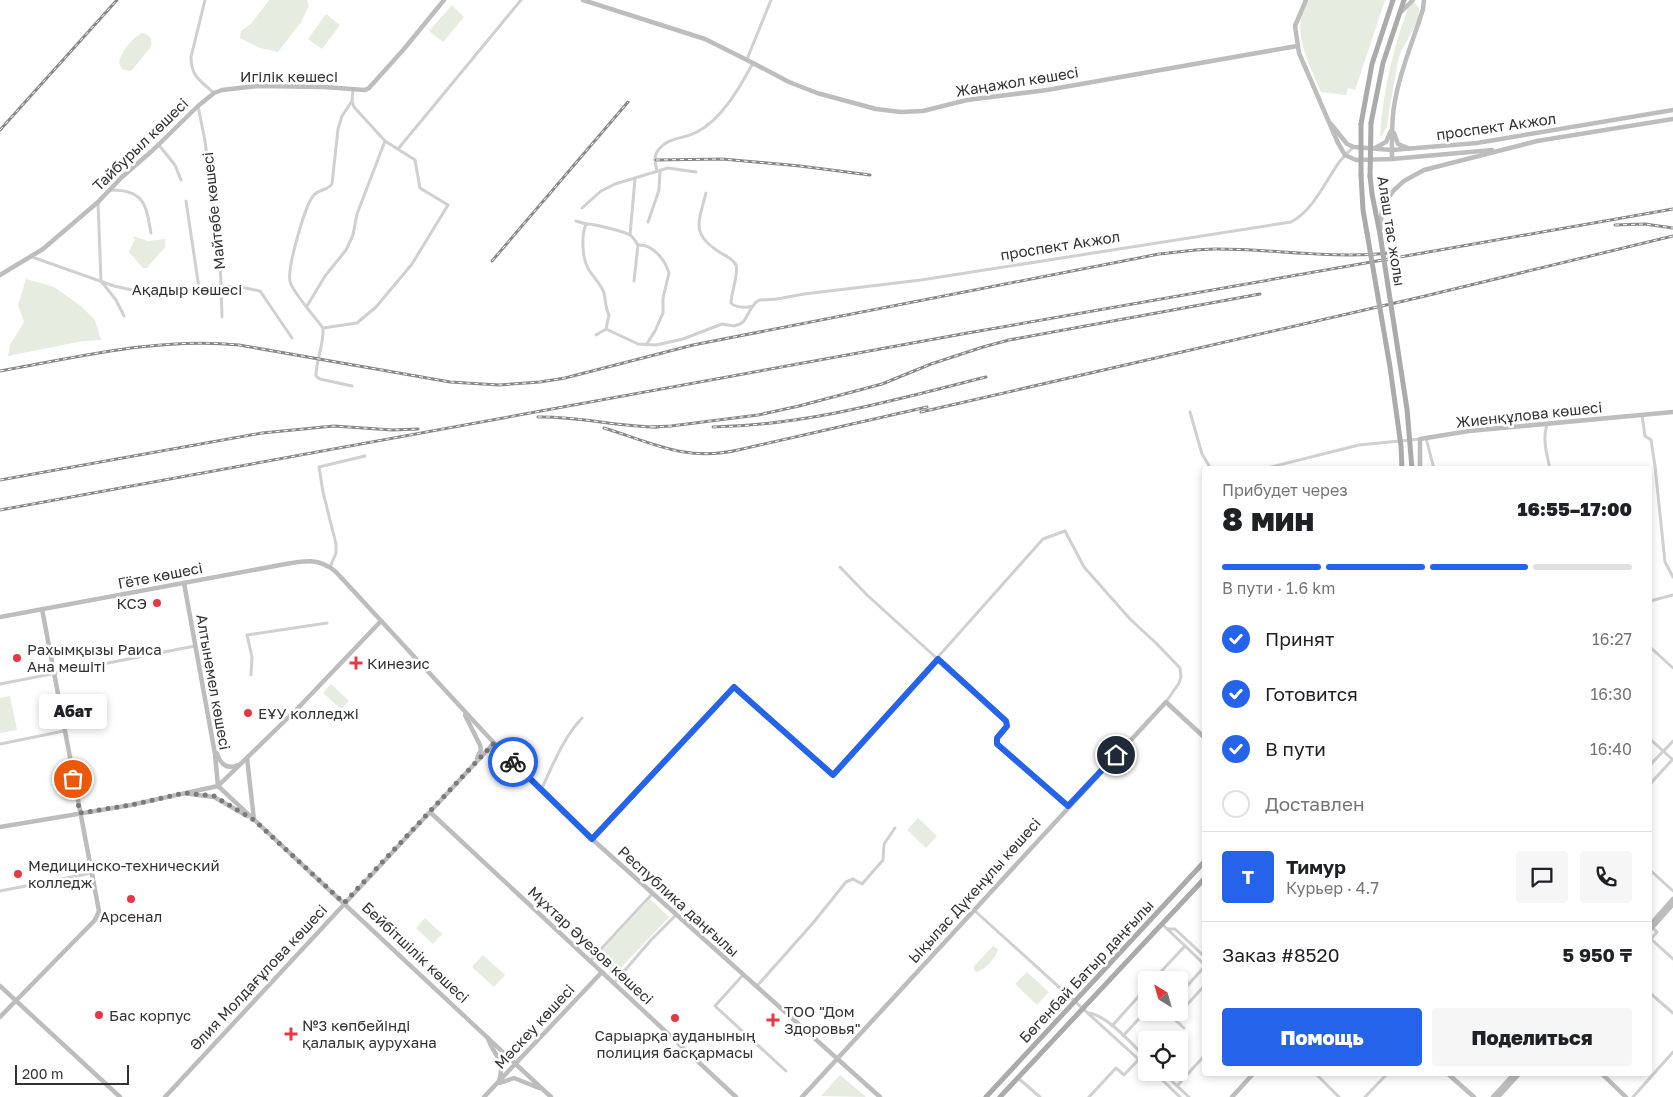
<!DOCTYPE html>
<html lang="ru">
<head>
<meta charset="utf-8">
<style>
	:root { --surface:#fff; --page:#f6f6f6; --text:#202124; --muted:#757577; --line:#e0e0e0; --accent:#2563eb }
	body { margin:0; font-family:"Golos Text",sans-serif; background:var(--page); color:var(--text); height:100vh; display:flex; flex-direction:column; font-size:19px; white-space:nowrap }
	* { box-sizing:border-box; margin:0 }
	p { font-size:16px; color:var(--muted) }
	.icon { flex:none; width:28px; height:28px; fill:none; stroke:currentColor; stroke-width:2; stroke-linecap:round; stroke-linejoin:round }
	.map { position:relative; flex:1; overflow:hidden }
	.panel { position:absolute; left:1202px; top:466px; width:450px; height:610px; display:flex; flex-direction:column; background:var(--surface); border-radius:5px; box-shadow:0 2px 8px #0003 }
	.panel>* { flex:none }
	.needle { width:32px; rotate:323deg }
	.controls { position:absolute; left:1138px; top:971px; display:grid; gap:10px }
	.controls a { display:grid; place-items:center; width:50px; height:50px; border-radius:5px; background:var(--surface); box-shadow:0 2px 8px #0003; font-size:25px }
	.scale { position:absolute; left:15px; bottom:12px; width:114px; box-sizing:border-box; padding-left:5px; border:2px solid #333; border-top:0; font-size:14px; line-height:18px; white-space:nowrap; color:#333; -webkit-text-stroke:4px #fff; paint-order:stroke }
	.pin { position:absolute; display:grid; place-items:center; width:42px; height:42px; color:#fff; margin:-21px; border:2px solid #fff; border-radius:50%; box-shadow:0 1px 5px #0007 }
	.courier { position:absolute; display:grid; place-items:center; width:50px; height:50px; margin:-25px; border:4px solid #2563eb; border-radius:50%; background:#fff; color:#222; box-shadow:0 1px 6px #0007 }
	.bubble { position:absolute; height:35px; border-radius:5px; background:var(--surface); box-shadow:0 2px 8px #0003; font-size:16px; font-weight:800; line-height:35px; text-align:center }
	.headline em { font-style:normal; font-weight:800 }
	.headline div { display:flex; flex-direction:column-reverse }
	.headline { display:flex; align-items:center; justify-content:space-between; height:85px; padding:0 20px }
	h1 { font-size:32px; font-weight:800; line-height:38px }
	.bar { display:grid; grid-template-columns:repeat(4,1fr); gap:8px 5px; align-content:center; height:60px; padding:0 20px }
	.bar i { height:6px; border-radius:4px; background:var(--line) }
	.bar .selected { background:var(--accent) }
	.bar p { grid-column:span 4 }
	.line { display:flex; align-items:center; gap:12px; padding:0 20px; border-top:1px solid var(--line) }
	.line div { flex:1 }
	.round { display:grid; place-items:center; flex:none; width:52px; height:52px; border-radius:5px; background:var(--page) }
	ol { padding:0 20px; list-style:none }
	li { display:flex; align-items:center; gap:15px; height:55px }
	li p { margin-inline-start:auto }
	li .icon { padding:5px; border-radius:50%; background:var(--accent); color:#fff; stroke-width:4 }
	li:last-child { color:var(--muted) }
	li i { width:28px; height:28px; border:2px solid var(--line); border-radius:50% }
	.primary-button { display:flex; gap:10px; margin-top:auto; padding:10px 20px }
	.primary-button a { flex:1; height:58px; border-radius:5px; background:var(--accent); color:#fff; font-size:20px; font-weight:800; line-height:58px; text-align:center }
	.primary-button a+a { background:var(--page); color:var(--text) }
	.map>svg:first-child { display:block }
</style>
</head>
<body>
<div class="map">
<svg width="1673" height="1097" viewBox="0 0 1673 1097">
	<rect width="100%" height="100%" fill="#fff"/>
	<g fill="#e6ecdf">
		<path d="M269,0H307L309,6L301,22L278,52L260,48L240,38L241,31L251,24Z"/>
		<path d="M1309,0H1385L1355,90L1348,88L1346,95L1321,92C1310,64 1288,28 1309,0Z"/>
		<path d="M1415,3L1419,8C1420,27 1402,43 1398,61C1394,83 1390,105 1387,126L1382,136L1380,135C1383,91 1393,49 1408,8L1411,4Z"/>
		<path d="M452,5L464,17L443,42L429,31Z"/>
		<path d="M326,14L340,25L322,49L308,39Z"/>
		<path d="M142,33C150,34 154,41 150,48L132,70L129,71L122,69L119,63C120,53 133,37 142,33Z"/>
		<path d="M132,236L148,241L165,239V247L147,268H143L129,252L135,239Z"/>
		<path d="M26,279L54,287L81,306L95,320L101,340L83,341L8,356L10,345L24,322L18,305Z"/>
		<path d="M331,684L349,701L341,709L323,693Z"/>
		<path d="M10,696L17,730L0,733V698Z"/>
		<path d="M918,818L937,836L926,848L907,830Z"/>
		<path d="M650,899L669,917L615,974L596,957Z"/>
		<path d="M425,918L442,934L433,944L416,928Z"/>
		<path d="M993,946L998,949C997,957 983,972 976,972L974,970V966Z"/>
		<path d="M483,955L505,975L494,987L472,967Z"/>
		<path d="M1027,972L1049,992L1037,1005L1015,984Z"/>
		<path d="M840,1075L866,1097L821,1096Z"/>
	</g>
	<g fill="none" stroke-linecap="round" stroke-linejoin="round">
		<g stroke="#d0d0d0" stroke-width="3">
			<path d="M205,0L191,57C191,77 201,81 214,93"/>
			<path d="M747,59L771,0"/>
			<path d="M352,101L354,107L385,141L415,160L420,188L448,205L412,264L376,307L357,323L323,328C316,318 292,292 290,281C287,268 305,206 313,196C318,189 327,191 332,184L338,129L342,116L352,101L353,90"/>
			<path d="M198,106L205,141L220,256L222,317"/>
			<path d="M158,144L175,165L181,180"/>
			<path d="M398,149L521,0"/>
			<path d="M657,171C655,162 653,156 659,149C669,137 684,139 697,132C722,119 740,87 753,63"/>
			<path d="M111,190C144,190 146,204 151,233"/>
			<path d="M706,193C698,223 691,235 721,253C726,256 733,259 736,265C739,273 731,293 731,303C736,308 746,308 753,306L756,302L760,300L777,299L804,294L921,280L1291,222C1313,211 1326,180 1340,161C1345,156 1348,151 1354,147"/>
			<path d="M186,201L199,288"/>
			<path d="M98,202L101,281L116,300L124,316"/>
			<path d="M582,208L601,191L615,184L668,168L696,172"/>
			<path d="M576,221L586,224C581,236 582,259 589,270C594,278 601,284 604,293C606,301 605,307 609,315L606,329L596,335"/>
			<path d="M648,222L659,190L660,171"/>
			<path d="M586,224C592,223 625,232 630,235C633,237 636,242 638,245L634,281"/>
			<path d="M630,235L635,179"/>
			<path d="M638,245C653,244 665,260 669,273L663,298V313L655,331L646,345"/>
			<path d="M32,257L114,286L141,292L183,290L221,286L241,287L260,291L292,338"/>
			<path d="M307,306L325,276L346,250L353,235L357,214L385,141"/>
			<path d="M323,329C324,345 316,359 316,376L320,379L352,386"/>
			<path d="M606,329L638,344L656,345L683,339L722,324L734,326L740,324L744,321L752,307"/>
			<path d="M1190,412L1202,454L1211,469"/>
			<path d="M1642,415L1645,436L1651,440L1655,466L1665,562L1673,577"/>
			<path d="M1547,425C1542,440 1547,454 1550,469"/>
			<path d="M1426,438L1434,469"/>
			<path d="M1263,469L1359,445L1420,439"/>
			<path d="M330,567L336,553V544L323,492L319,467L365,456"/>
			<path d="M840,567L867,595L1006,721L1007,726L997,738V744L1068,806"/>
			<path d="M1650,601L1673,595"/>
			<path d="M1650,647L1673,668"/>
			<path d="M251,675L252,657L247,635L327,623"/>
			<path d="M0,684L195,646"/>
			<path d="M1650,739L1673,760"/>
			<path d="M0,744L64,731"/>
			<path d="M1650,765L1673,741"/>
			<path d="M1650,784L1673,759"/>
			<path d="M541,790C553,765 563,738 582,718"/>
			<path d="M592,839L734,687L833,775L1043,539L1065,531L1084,567L1130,619L1157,644L1180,668L1181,677L1179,683L1166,702"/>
			<path d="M1650,870L1673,891"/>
			<path d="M0,891L92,873"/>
			<path d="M974,910L1146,1066"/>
			<path d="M1162,924L1205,965"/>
			<path d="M1652,927L1657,932L1651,939L1673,959"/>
			<path d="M1168,929H1175L1205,957"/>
			<path d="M590,961L653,893"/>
			<path d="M743,975L715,1006L786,1071"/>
			<path d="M1153,980L1185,946"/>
			<path d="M614,983L651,940L676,915"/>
			<path d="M757,986L813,923L846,882L853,879L862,884L883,860L884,844L895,828"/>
			<path d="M1650,993L1673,1013"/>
			<path d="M1179,995L1205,966"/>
			<path d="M1089,1013C1108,1016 1132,1044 1146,1058"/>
			<path d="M1112,1026L1146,988"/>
			<path d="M1184,1028L1174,1019L1205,985"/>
			<path d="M1123,1036L1146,1011"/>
			<path d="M1154,1072L1180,1097"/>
			<path d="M1162,1072L1189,1097"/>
			<path d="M1316,1074L1339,1097"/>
			<path d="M1018,1078L1040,1097"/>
			<path d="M1177,1086L1205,1055"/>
			<path d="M1089,1097L1116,1068L1124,1075L1139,1059"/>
			<path d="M1365,1097L1387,1074"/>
			<path d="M1633,1097L1673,1052"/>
		</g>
		<g stroke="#bdbdbd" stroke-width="4.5">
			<path d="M583,0L705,39L749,61L789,82L817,93L876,109L901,112L923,111L967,100L1047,90L1297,46"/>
			<path d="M1306,0L1295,26L1299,53L1338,143L1345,155L1356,160L1392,159L1492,150"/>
			<path d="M1401,12L1413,0"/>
			<path d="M1331,124L1347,144L1354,147L1392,150L1477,143L1673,110"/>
			<path d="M1394,133L1398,144L1408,148"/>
			<path d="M1375,148L1386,142L1391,131"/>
			<path d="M1392,159C1392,140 1391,120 1395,101C1400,70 1414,39 1423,9L1424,0"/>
			<path d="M1380,230L1382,211L1387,200L1394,190L1404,181L1424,170L1537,141L1673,119"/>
			<path d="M0,275L43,249L98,202L122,177L153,150L198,106L214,93L222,90L257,86L324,87L365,90L369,88L404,49L444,0"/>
			<path d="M1420,469V439L1426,438L1469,431L1673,412"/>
			<path d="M184,583L215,754L218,786"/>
			<path d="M0,617L275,566C298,562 317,555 336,572L494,743L592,839L880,1097"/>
			<path d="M465,715L480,745L481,750L477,758"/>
			<path d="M217,753C220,764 227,770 238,765"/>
			<path d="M247,758L254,820"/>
			<path d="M218,786L551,1097"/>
			<path d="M190,794L214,797L247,816"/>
			<path d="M430,812L736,1097"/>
			<path d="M0,827L131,805L218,786L298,708L381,621"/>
			<path d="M1650,925L1673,899"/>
			<path d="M1650,930L1673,904"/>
			<path d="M0,986L120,1097"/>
			<path d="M0,1017L95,920L99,911L42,609"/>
			<path d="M488,1038C494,1058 506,1057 499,1081"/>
			<path d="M1448,1074L1474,1097"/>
			<path d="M1602,1074L1626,1097"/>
			<path d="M500,1083L514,1078L539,1088"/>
			<path d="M165,1097L494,743"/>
			<path d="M484,1097L602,972"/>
			<path d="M802,1097L1166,702L1205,738"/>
			<path d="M1232,1097L1253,1074"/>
			<path d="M1493,1097L1514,1074"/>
			<path d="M1498,1097L1519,1074"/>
		</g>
		<g stroke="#ababab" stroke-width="5">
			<path d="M1371,123L1383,63L1404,0"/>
			<path d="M1361,124L1372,64L1393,0"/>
			<path d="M1361,175L1363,210L1367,233"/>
			<path d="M1370,176L1372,194L1380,234"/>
			<path d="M986,1097L1205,861"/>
			<path d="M1000,1097L1205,878"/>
		</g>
		<g stroke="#888" stroke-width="3">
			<g id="rail">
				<path d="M0,130L117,0"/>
				<path d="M656,160L722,159L800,166L870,175"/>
				<path d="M1615,225L1645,224L1673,228"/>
				<path d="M492,261L628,102"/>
				<path d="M0,371C79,357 158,337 239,345L450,382L499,385L540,382L565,378L693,345L1159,254C1178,252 1197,249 1217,249C1274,249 1332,259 1390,253"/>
				<path d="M921,412L1421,297L1673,236"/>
				<path d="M538,417C578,416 618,427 658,427"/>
				<path d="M652,427L671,426L758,415L799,406L882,384L931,364L983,347L1009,340L1260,294"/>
				<path d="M713,427C808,425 894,400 986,377"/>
				<path d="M604,428C653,443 685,462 738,450L927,407"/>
				<path d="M0,480L262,433L334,426L392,430L418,429"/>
				<path d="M0,510L962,334L1673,209"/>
			</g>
		</g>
		<use href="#rail" stroke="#fff" stroke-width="1" stroke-dasharray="4" stroke-linecap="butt"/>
		<g stroke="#ababab" stroke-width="5">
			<path d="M1361,175V124"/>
			<path d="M1370,176L1371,123"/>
			<path d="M1367,233L1390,367L1401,446L1402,469"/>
			<path d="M1380,234L1407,409L1412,469"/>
		</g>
	</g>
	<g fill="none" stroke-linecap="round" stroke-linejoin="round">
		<path stroke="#7a7a7a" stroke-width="5" stroke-dasharray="0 9" d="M73,779L80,813L131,805L184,793L214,796L254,820L344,903L494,743L513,762"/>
		<path stroke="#2563eb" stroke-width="6" d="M513,762L592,839L734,687L833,775L938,659L1006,721L1007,726L997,738V744L1068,806L1116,755"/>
	</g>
	<g fill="#e63946" stroke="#fff" stroke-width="2">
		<circle cx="157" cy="603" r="5"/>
		<circle cx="17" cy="658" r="5"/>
		<path d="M353.5 655.5h5v5h5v5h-5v5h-5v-5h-5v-5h5z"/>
		<circle cx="248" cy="713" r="5"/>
		<circle cx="18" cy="874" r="5"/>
		<circle cx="131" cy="899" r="5"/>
		<circle cx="99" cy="1015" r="5"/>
		<circle cx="675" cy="1018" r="5"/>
		<path d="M770.5 1012.5h5v5h5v5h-5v5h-5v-5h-5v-5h5z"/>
		<path d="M288.5 1026.5h5v5h5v5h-5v5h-5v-5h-5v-5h5z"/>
	</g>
	<g text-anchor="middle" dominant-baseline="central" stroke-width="5" stroke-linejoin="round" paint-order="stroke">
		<g font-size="15" fill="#333" stroke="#fff">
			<text x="289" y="76">Игілік көшесі</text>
			<text transform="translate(1017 81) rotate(-9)">Жаңажол көшесі</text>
			<text transform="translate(1496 126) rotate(-8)">проспект Акжол</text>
			<text transform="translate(140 144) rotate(-44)">Тайбурыл көшесі</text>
			<text transform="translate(213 211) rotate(-96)">Майтөбе көшесі</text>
			<text transform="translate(1392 231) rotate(81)">Алаш тас жолы</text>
			<text transform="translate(1060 245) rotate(-9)">проспект Акжол</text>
			<text x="187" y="289">Ақадыр көшесі</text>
			<text transform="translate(1529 414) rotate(-6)">Жиенқұлова көшесі</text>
			<text transform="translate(160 575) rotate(-11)">Гёте көшесі</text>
			<text transform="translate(214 682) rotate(80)">Алтынемел көшесі</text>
			<text transform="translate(974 890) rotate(-48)">Ықылас Дүкенұлы көшесі</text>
			<text transform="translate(679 901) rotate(42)">Республика даңғылы</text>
			<text transform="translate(591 945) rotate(43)">Мұхтар Әуезов көшесі</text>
			<text transform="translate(416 952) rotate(43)">Бейбітшілік көшесі</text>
			<text transform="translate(1086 971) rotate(-47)">Бөгенбай Батыр даңғылы</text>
			<text transform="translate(258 977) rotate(-47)">Әлия Молдағұлова көшесі</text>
			<text transform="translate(534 1026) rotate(-47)">Мәскеу көшесі</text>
		</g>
		<g font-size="15" fill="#333" stroke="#fff" text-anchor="start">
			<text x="147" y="603" text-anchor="end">КСЭ</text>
			<text x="27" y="649">Рахымқызы Раиса<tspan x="27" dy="17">Ана мешіті</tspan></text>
			<text x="367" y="663">Кинезис</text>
			<text x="258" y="713">ЕҰУ колледжі</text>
			<text x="28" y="865">Медицинско-технический<tspan x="28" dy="17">колледж</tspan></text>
			<text x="131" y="916" text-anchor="middle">Арсенал</text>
			<text x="784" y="1011">ТОО "Дом<tspan x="784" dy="17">Здоровья"</tspan></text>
			<text x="109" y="1015">Бас корпус</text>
			<text x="302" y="1025">№3 көпбейінді<tspan x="302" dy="17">қалалық аурухана</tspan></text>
			<text x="675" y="1035" text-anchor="middle">Сарыарқа ауданының<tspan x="675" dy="17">полиция басқармасы</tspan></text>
		</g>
	</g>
</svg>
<div class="controls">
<a><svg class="needle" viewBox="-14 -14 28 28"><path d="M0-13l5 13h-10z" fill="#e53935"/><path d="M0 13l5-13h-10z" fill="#757577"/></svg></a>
<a><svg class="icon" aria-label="locate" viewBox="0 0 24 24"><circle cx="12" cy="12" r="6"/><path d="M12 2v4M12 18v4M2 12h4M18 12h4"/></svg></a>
</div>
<div class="scale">200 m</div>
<div class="pin" style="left:73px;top:779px;background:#ea580c"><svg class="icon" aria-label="bag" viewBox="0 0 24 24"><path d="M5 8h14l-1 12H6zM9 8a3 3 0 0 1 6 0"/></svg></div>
<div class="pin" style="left:1116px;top:755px;background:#1f2937"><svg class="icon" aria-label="home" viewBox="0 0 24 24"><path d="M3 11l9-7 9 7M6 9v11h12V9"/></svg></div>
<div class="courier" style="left:513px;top:762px"><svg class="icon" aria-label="bike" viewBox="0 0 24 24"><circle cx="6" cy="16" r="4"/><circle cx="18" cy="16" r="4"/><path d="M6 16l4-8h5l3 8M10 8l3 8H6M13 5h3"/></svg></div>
<div class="bubble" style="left:39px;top:694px;width:68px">Абат</div>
<section class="panel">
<div class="headline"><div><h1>8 мин</h1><p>Прибудет через</p></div><em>16:55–17:00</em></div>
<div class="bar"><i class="selected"></i><i class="selected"></i><i class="selected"></i><i></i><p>В пути · 1.6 km</p></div>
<ol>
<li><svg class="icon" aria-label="check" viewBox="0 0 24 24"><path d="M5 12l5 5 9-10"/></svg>Принят<p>16:27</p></li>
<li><svg class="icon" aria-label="check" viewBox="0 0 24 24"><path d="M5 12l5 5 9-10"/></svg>Готовится<p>16:30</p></li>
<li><svg class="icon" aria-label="check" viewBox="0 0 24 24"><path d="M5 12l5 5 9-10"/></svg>В пути<p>16:40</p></li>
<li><i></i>Доставлен</li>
</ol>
<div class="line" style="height:90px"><b class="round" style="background:var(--accent);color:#fff">Т</b><div><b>Тимур</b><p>Курьер · 4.7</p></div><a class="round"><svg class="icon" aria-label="chat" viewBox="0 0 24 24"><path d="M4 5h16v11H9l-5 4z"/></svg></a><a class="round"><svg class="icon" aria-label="phone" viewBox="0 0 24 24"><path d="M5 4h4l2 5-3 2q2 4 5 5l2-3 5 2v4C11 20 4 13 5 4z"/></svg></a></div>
<div class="line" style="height:65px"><div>Заказ #8520</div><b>5 950 ₸</b></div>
<div class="primary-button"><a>Помощь</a><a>Поделиться</a></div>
</section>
</div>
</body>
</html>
